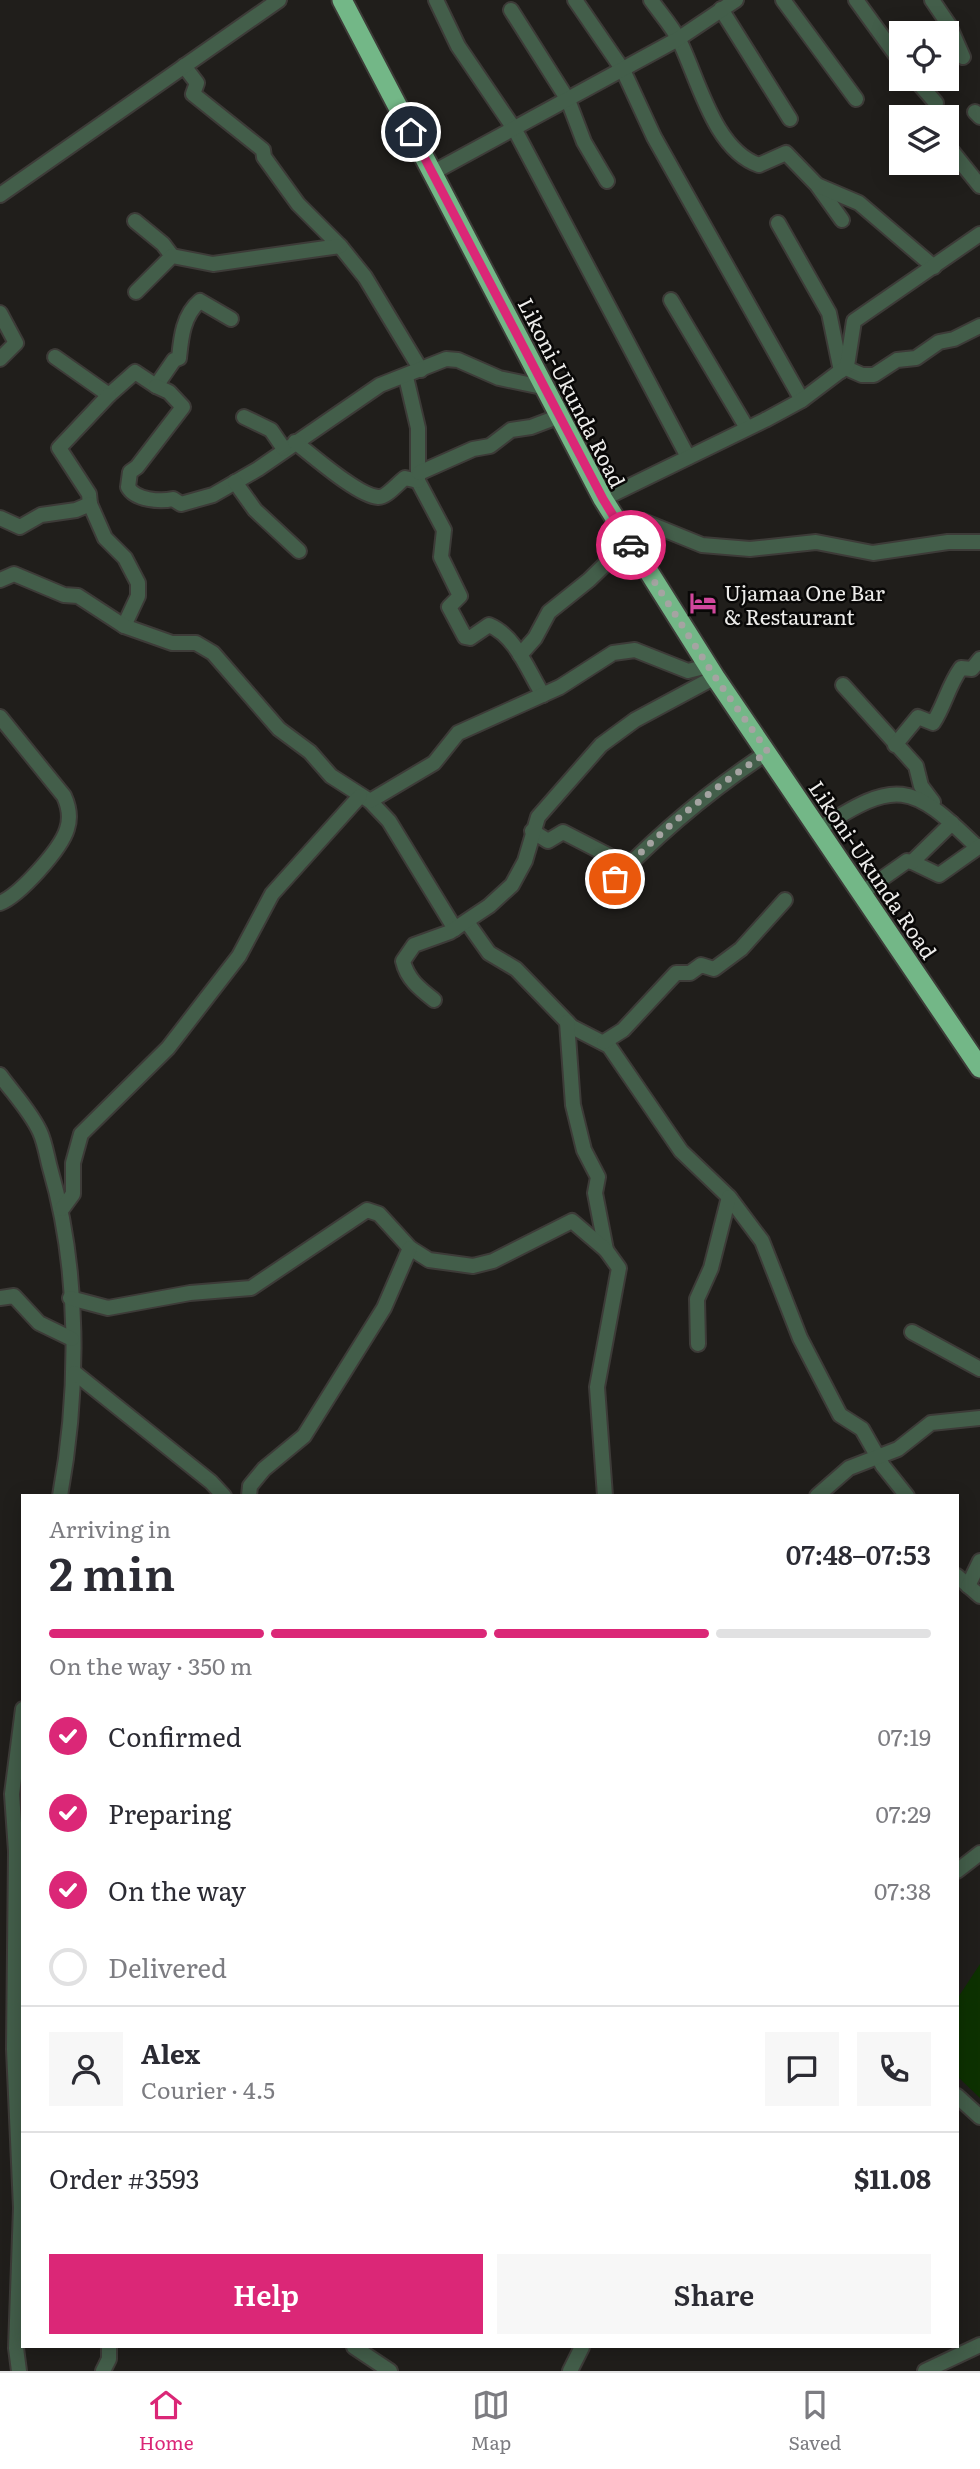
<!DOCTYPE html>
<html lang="en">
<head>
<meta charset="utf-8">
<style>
	:root { --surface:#fff; --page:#f7f7f7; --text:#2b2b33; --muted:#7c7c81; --line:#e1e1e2; --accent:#db2777 }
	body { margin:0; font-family:Literata,serif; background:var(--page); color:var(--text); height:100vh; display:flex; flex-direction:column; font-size:26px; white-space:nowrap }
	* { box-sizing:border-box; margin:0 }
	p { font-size:23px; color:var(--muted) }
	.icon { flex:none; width:38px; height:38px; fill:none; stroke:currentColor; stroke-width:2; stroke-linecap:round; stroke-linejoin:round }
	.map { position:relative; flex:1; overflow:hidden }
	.panel { position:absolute; left:21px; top:1494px; width:938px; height:854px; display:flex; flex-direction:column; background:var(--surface); border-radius:0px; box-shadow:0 4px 18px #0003 }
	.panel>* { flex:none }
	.buttons { position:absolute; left:889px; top:21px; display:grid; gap:14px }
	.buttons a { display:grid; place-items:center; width:70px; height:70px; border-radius:0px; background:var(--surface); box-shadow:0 4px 18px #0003; font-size:35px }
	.pin { position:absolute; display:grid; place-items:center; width:60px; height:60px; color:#fff; margin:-30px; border:4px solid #fff; border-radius:50%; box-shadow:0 2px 7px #0007 }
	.courier { position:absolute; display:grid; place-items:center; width:70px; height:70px; margin:-35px; border:5px solid #db2777; border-radius:50%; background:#fff; color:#222; box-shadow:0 2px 9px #0007 }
	.head em { font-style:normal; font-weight:600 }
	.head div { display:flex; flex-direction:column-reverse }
	.head { display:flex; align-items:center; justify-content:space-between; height:119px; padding:0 28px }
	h1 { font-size:46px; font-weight:600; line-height:52px }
	.bar { display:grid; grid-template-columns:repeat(4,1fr); gap:10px 7px; align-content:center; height:84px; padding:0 28px }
	.bar i { height:9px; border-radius:5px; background:var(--line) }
	.bar .on { background:var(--accent) }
	.bar p { grid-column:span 4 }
	.line { display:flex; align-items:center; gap:18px; padding:0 28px; border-top:2px solid var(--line) }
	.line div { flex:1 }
	.round { display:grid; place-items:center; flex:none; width:74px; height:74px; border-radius:0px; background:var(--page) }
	ol { padding:0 28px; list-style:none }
	li { display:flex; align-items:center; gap:21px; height:77px }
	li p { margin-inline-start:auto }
	li .icon { padding:7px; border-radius:50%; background:var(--accent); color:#fff; stroke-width:4 }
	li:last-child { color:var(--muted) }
	li i { width:38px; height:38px; border:4px solid var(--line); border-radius:50% }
	.action { display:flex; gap:14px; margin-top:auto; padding:14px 28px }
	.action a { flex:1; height:80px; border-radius:0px; background:var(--accent); color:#fff; font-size:28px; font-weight:600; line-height:80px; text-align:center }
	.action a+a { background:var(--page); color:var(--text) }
	.menu { display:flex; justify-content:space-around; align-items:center; height:98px; border-top:2px solid var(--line); background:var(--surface); font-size:19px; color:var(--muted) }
	.menu a { display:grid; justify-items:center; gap:4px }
	.menu .on { color:var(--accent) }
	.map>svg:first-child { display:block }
</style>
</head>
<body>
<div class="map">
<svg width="980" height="2371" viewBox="0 0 980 2371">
	<rect width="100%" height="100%" fill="#201e1b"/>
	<path fill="#0d3100" d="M980,1964V2098L957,2076V1999Z"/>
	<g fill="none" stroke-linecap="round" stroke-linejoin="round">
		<g stroke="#3d3b38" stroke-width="18">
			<g id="minor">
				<path d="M436,0L458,46L515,130L688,457"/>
				<path d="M575,0L623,70L654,137L802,400"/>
				<path d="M651,0C660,13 672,26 679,40C698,78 714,150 759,165L786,153L817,185L842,220"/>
				<path d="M783,0L856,99"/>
				<path d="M856,0L901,62"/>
				<path d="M932,0L949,25L963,57"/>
				<path d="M721,9L790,119"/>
				<path d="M511,10L568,100L584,142L607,181"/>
				<path d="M184,66L197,83L193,94L263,150L264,157L298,204L340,246L365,277L421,370"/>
				<path d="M915,79L936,103"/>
				<path d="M975,112L980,117"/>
				<path d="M947,145L980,186"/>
				<path d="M432,173L678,39L736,0"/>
				<path d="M819,186L859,203L934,267"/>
				<path d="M0,195L279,0"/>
				<path d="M135,221L163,244L172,256"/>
				<path d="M778,223L829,313L841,371"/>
				<path d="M136,292L172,256L213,264L340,246"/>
				<path d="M671,300L747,428"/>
				<path d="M0,313L16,343L0,359"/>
				<path d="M55,357L109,395L135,372L156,386L174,360L179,358C181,338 183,315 200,301L231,319"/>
				<path d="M846,368L862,375H874L897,360L916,358L939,342L954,339L980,326"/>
				<path d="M406,377L418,428V481L444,530L441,557L460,596L449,607L465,637L470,638L489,625C516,636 528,671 543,695"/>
				<path d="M156,386L169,392L183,407L137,467L130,472L128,487C135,500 160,502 173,499L181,504L213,495L258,469L380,385L446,359L458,360L499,378L547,388"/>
				<path d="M244,417L271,430L284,449"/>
				<path d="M295,442C312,455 358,496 378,497C386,498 398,483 405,478L418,481"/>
				<path d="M419,473L473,449L490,446L511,430L531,427L560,416"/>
				<path d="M235,482L255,510L299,551"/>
				<path d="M603,499L765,420L802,400L847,366L854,321L980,234"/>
				<path d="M90,504L89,494L59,448L109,395"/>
				<path d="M0,518L20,527L41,515L76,510L90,504L105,538L125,558L138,583V596L124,626"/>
				<path d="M623,532L643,521L702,545L750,549L816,542L873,553L948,542H980"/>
				<path d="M0,580L14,574L64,595L78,596L124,626L172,643H196L213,653L279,729L310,752L331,776L370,801L389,821L455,929"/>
				<path d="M520,655L535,638L549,612L589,580L629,541"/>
				<path d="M843,685L916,766L921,786L933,802"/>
				<path d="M0,717L64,796C69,807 71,817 67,829C61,849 20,895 0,903"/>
				<path d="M895,745L918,717L933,723C944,707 948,686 961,668L972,669L980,659"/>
				<path d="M370,801L434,763L458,733L560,687L613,653L635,650L688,671L708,666"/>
				<path d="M819,829C896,779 911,782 976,846"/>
				<path d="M532,831L548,841L563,832L627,865"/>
				<path d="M912,862L939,875L980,846"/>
				<path d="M603,892C653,838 706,793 768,752"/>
				<path d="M863,892L907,861L912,862L952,823"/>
				<path d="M467,922L489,953L516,969L572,1027L609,1046L681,1151L729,1197L762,1241L800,1338L840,1415L862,1429L883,1466L907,1496"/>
				<path d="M434,1000C420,989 407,979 403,961L414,945L450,932L489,906L512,885L525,861L538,817L601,745L635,720L715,677"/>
				<path d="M567,1022L573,1105L584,1150L598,1177L595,1193L606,1250"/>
				<path d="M604,1042L623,1030L676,973H690L701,965L714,969L741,949L785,900"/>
				<path d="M0,1075C13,1093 31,1112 40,1132C45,1143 47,1157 50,1168C80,1270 79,1393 60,1496"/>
				<path d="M62,1209L73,1194V1163L81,1134L168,1048L239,956L272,894L360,796"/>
				<path d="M0,1298L14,1296L39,1323L72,1339"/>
				<path d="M70,1298L108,1308L190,1293L251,1288L367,1210L379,1214L410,1248L429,1260L473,1266L493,1261L572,1221L606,1250L619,1268L597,1387L605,1496"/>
				<path d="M912,1332L980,1369"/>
				<path d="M698,1344L697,1299L711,1268L729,1197"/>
				<path d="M75,1373L211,1482L224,1496"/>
				<path d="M249,1496L250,1486L264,1469L304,1436L384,1308L410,1248"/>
				<path d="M817,1496L849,1468L898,1449L931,1423L980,1418"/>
				<path d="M957,1576L980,1596"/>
				<path d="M968,1586L980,1561"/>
				<path d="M957,1871L980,1853"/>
				<path d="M957,2096L980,2117"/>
				<path d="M354,2347L390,2371"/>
				<path d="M19,2371L16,2348L21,2208L14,2049L16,1851L12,1794L23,1709"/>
				<path d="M103,2371L109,2359V2347"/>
				<path d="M570,2371L582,2347"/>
				<path d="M925,2371L980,2345"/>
			</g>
		</g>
		<g stroke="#3d3b38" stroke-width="23">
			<path id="highway" d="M342,0L603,499L715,677L980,1068"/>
		</g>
		<use href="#minor" stroke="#435e4a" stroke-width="14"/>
		<use href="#highway" stroke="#73b787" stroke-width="19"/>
	</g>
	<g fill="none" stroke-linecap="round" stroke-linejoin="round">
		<path stroke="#a5a4a2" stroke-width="7" stroke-dasharray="0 12.6" d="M615,879C661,829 712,789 768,752L715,677L631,545"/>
		<path stroke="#db2777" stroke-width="9" d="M411,132L603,499L631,545"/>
	</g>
	<defs>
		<g id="hotel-bare" transform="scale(2.1)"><path d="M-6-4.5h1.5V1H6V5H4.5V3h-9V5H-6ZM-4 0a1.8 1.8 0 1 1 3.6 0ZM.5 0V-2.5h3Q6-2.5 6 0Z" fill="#d1479c" stroke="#090807" stroke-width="2.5" paint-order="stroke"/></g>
	</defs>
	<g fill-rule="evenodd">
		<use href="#hotel-bare" x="703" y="603"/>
	</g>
	<g text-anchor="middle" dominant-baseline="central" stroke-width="5" stroke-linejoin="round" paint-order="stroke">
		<g font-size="21" fill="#edecea" stroke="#090807">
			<text transform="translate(573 392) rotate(63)">Likoni-Ukunda Road</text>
			<text transform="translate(874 869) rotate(56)">Likoni-Ukunda Road</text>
		</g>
		<g font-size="21" fill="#edecea" stroke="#090807" text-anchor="start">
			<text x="724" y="591">Ujamaa One Bar<tspan x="724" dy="24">&amp; Restaurant</tspan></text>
		</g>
	</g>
</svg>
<div class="buttons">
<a><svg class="icon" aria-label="locate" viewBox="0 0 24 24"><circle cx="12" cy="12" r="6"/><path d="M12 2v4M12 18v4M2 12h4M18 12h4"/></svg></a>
<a><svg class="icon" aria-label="layers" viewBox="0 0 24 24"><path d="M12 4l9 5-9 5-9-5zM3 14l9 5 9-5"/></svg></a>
</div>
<div class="pin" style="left:615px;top:879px;background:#ea580c"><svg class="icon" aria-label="bag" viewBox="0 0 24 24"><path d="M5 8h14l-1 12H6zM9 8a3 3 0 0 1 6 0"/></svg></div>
<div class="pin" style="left:411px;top:132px;background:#1f2937"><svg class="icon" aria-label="home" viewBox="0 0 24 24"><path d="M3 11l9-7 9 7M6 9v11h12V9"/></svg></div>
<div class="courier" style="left:631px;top:545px"><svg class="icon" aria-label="car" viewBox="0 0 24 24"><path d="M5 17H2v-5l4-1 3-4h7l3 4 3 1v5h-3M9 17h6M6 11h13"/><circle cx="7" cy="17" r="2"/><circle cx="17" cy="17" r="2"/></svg></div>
<section class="panel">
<div class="head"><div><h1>2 min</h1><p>Arriving in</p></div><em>07:48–07:53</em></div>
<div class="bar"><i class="on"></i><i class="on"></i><i class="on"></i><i></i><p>On the way · 350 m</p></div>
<ol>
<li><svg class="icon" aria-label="check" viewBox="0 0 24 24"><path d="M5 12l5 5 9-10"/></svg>Confirmed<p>07:19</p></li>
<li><svg class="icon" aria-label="check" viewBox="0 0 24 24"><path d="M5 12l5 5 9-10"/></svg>Preparing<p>07:29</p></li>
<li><svg class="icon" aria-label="check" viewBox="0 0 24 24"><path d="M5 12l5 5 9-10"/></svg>On the way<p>07:38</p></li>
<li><i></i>Delivered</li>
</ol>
<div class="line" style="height:126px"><a class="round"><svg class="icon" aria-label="person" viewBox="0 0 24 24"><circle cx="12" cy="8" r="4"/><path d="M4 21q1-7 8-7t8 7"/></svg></a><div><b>Alex</b><p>Courier · 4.5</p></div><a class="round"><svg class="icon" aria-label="chat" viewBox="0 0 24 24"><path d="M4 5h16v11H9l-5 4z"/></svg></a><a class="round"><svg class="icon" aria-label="phone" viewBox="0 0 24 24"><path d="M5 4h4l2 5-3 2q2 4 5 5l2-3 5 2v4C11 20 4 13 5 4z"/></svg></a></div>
<div class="line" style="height:91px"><div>Order #3593</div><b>$11.08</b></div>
<div class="action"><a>Help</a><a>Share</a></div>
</section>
</div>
<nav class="menu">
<a class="on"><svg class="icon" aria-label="home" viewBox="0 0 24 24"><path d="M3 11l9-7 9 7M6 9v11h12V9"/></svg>Home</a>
<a><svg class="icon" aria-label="map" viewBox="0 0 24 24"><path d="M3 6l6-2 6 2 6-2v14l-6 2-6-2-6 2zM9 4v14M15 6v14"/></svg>Map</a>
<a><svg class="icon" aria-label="saved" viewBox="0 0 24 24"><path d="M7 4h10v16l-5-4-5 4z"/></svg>Saved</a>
</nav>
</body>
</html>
